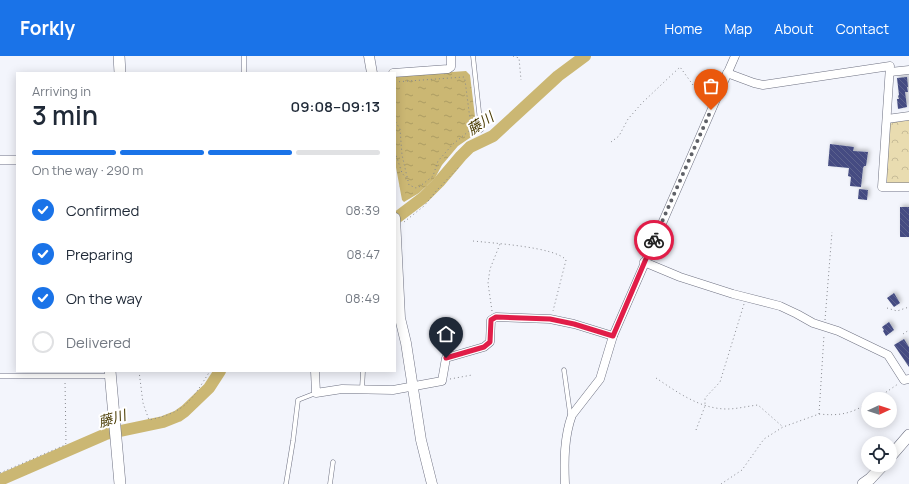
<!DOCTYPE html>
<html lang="en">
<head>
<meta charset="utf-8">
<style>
	:root { --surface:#fff; --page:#f2f2f3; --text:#1f2937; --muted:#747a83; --line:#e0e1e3; --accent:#1a73e8 }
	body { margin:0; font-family:Manrope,"Noto Sans JP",sans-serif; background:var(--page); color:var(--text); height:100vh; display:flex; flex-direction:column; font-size:15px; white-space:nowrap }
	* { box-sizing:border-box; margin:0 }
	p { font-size:13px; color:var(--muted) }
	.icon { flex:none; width:22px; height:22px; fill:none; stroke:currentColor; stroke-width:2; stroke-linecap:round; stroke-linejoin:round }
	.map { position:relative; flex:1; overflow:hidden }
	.side { position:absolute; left:16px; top:16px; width:380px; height:300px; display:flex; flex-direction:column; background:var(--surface); border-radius:0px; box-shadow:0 2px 10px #0003 }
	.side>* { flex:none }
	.needle { width:26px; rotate:87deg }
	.tools { position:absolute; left:861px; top:336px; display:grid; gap:8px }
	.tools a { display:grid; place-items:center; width:36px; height:36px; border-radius:50%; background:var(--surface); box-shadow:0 2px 10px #0003; font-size:20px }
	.pin { position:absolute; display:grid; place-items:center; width:34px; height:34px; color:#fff; margin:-41px -17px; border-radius:50% 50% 50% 0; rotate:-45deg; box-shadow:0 0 4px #0007 }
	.pin .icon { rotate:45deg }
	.courier { position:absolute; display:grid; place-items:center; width:40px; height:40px; margin:-20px; border:3px solid #e11d48; border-radius:50%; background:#fff; color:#222; box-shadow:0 1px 5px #0007 }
	.overview em { font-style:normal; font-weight:600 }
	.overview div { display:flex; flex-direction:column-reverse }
	.overview { display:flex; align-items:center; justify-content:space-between; height:68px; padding:0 16px }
	h1 { font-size:26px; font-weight:600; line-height:30px }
	.bar { display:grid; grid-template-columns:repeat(4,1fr); gap:6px 4px; align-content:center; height:48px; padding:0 16px }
	.bar i { height:5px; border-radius:3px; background:var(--line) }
	.bar .selected { background:var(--accent) }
	.bar p { grid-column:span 4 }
	ol { padding:0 16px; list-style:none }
	li { display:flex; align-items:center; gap:12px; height:44px }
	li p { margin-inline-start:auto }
	li .icon { padding:4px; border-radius:50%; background:var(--accent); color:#fff; stroke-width:4 }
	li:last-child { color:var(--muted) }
	li i { width:22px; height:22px; border:2px solid var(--line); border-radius:50% }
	header { display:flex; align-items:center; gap:24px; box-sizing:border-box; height:56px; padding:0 20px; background:var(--accent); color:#fff }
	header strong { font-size:19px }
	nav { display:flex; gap:22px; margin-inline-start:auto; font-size:14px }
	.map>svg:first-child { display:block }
</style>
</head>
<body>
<header>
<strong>Forkly</strong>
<nav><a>Home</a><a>Map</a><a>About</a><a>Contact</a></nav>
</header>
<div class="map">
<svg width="909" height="428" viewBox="0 0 909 428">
	<defs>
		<pattern id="forest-crowns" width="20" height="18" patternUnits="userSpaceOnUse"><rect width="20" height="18" fill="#e9dcb0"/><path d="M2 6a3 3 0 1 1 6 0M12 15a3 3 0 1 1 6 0" fill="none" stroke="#c7bc97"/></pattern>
		<pattern id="water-ripples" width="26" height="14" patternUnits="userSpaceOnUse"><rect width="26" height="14" fill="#cbb773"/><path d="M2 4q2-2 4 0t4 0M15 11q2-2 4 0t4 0" fill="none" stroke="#ad9c63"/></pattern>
		<pattern id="building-back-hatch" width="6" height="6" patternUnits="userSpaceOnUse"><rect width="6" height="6" fill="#444c82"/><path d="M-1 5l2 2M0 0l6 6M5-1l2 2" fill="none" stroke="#5b628d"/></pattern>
		<filter id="shadow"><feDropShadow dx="2" dy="-2" stdDeviation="2" flood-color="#0004"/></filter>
	</defs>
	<rect width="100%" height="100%" fill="#f3f5fc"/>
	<path fill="url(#forest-crowns)" d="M909,63V128H888L886,124L890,68L894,65Z"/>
	<path fill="url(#water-ripples)" d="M466,15L470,19L477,77L458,90L442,109L435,122L419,137L404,146L402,144L395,106V93L396,92L395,80V20Z"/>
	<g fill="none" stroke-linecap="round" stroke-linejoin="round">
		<g stroke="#cbb773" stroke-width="2">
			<path d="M426,130L429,135"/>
			<path d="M406,151V156"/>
		</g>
		<g stroke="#cbb773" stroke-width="12">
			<path d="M395,163L424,141L439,126L461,100L470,91L493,80L558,20L585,0"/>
			<path d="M0,424L106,378L163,366L178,360L185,355L209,332L220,315"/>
		</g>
	</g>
	<g fill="url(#building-back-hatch)" filter="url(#shadow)">
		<path d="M907,21L908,31H907L908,36H905L907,51L898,53L897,43H899L898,40L899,39L897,22Z"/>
		<path d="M830,88L854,91L853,95L868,96L866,110H864L863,112L861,131L850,130L851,121L848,120L849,112L828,110Z"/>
		<path d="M859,133L868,134L867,144L858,143Z"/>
		<rect x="900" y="151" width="9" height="30"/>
		<path d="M894,237L900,247L894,251L887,242Z"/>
		<path d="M889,266L894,274L886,280L883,275L884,274L882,271Z"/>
		<path d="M904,283L909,291V311L894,289Z"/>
	</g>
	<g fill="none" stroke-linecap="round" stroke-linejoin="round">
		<g stroke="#6e7182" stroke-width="5">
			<g id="service">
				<path d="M473,0L481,74"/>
				<path d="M244,17V0"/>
				<path d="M564,314L570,357L572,360"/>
				<path d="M0,320H110"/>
				<path d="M362,333L363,315"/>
				<path d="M286,428L293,385L298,344L316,337"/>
				<path d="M330,428L333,406"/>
			</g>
		</g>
		<g stroke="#6e7182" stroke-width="9">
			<g id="minor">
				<path d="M890,16L909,14"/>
				<path d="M393,17L448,13L451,11V0"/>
				<path d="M727,17L754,27L763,29L890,10L882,131H909"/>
				<path d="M887,63L909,60"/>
				<path d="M0,104H17"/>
				<path d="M644,206L680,221L733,238L780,250L797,258L813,267L838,275L888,299L904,324L909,323"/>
				<path d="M315,315L316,337L342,333L393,334L442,325L446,302L484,291L490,286L491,264L496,261L550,263L574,268L613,280"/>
				<path d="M565,428C564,405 564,381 572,359L600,323L613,280L735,0"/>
			</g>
		</g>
		<g stroke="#6e7182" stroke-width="11">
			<g id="tertiary">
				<path d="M369,0L372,17"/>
				<path d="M395,162L400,262L406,287L421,384L432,428"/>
			</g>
		</g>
		<g stroke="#6e7182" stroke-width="12">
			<g id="secondary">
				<path d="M119,0L120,17"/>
				<path d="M110,315L120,428"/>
				<path d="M890,401L909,379"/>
				<path d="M863,428L870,423L883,409"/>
			</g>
		</g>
		<g stroke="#86888e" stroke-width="1" stroke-dasharray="1 3" stroke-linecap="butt">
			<path d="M513,0L519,2L521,24"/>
			<path d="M395,26L464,21L465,24L471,71L469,75L453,88L438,105L433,120L419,131L416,132L409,129L402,99L400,73L395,65"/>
			<path d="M611,86L619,80L628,63L642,47L680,11L706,47"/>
			<path d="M395,96L402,117L407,123"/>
			<path d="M404,166L424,150L437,134L460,110"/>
			<path d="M473,185C491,187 556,191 566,204L553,255"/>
			<path d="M887,252L897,255L909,251"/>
			<path d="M492,255L488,227L490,213L500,188"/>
			<path d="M825,264L832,176"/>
			<path d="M903,278L909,274"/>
			<path d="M139,315L143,347L149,364C186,356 191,345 210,315"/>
			<path d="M656,322C677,336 700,353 727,353C737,353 748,350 758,349L783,371"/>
			<path d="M450,323L472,319"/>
			<path d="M876,343L898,328"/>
			<path d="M819,358C839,360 851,358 868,347"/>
			<path d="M696,374L705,350V342L720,326L744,248"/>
			<path d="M0,417L65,389L66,387L65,325"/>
			<path d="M721,428L742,414L764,383L783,371L819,358L824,279"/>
		</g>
		<use href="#service" stroke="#fff" stroke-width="4"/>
		<use href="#minor" stroke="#fff" stroke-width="8"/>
		<use href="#tertiary" stroke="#fff" stroke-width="10"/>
		<use href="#secondary" stroke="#fff" stroke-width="11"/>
	</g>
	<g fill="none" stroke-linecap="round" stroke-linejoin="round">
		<path stroke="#5f6167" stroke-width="4" stroke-dasharray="0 7.2" d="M654,184L711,54"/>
		<path stroke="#e11d48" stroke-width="5" d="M446,302L484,291L490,286L491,264L496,261L550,263L574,268L613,280L654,184"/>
	</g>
	<g text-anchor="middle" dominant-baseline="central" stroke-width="4" stroke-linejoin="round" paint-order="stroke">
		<g font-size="14" font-style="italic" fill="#483a01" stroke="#fff">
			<text transform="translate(480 67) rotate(-33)">藤川</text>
			<text transform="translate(112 362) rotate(-16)">藤川</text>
		</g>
	</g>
</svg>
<div class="tools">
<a><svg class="needle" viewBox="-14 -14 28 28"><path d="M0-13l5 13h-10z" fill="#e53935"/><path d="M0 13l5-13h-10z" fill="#747a83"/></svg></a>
<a><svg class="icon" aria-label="locate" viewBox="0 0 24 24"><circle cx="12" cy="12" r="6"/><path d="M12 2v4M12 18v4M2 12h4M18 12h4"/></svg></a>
</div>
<div class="pin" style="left:711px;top:54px;background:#ea580c"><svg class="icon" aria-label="bag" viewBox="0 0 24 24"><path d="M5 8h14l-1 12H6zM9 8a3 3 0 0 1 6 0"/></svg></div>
<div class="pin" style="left:446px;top:302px;background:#1f2937"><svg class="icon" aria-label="home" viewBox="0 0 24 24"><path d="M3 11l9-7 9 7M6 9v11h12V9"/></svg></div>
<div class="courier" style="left:654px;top:184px"><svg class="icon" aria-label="bike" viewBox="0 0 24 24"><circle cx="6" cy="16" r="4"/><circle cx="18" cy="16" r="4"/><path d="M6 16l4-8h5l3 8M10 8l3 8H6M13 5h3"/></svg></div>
<section class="side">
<div class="overview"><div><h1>3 min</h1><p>Arriving in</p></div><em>09:08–09:13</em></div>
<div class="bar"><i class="selected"></i><i class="selected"></i><i class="selected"></i><i></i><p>On the way · 290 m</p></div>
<ol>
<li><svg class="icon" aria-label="check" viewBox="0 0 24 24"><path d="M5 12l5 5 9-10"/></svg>Confirmed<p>08:39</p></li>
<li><svg class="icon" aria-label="check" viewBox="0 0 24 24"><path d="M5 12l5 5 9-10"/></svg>Preparing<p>08:47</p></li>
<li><svg class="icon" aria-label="check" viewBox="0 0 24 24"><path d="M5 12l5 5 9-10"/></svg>On the way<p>08:49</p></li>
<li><i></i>Delivered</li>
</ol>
</section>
</div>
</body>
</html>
